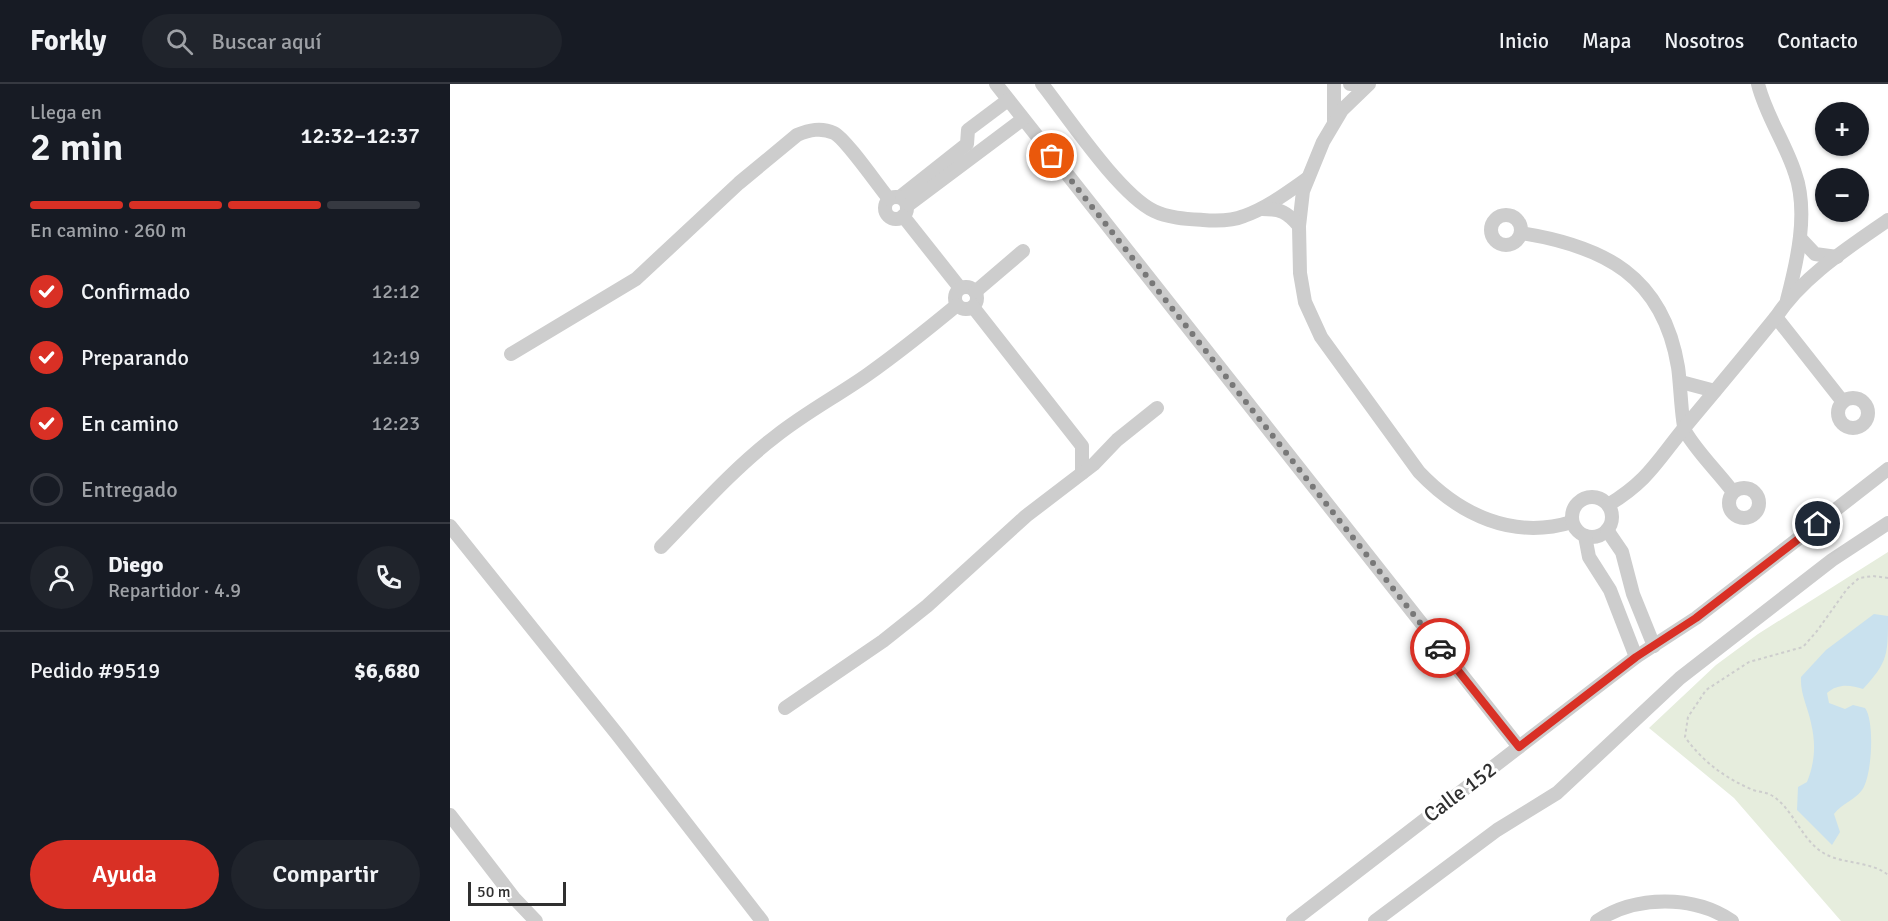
<!DOCTYPE html>
<html lang="es">
<head>
<meta charset="utf-8">
<style>
	:root { --surface:#171b24; --page:#20242c; --text:#f1f3f6; --muted:#9ea1a6; --line:#363941; --accent:#d93025 }
	body { margin:0; font-family:Signika,sans-serif; background:var(--page); color:var(--text); height:100vh; display:flex; flex-direction:column; font-size:22px; white-space:nowrap }
	* { box-sizing:border-box; margin:0 }
	p { font-size:20px; color:var(--muted) }
	.icon { flex:none; width:33px; height:33px; fill:none; stroke:currentColor; stroke-width:2; stroke-linecap:round; stroke-linejoin:round }
	.map { position:relative; flex:1; overflow:hidden }
	.sheet { display:flex; flex-direction:column; background:var(--surface); width:450px }
	.sheet>* { flex:none }
	.fabs { position:absolute; left:1365px; top:18px; display:grid; gap:12px }
	.fabs a { display:grid; place-items:center; width:54px; height:54px; border-radius:50%; background:var(--surface); box-shadow:0 2px 4px #0004; font-size:30px }
	.scale { position:absolute; left:18px; bottom:15px; width:98px; box-sizing:border-box; padding-left:6px; border:3px solid #303030; border-top:0; font-size:16px; line-height:21px; white-space:nowrap; color:#303030; -webkit-text-stroke:4px #fff; paint-order:stroke }
	.pin { position:absolute; display:grid; place-items:center; width:51px; height:51px; color:#fff; margin:-26px; border:3px solid #fff; border-radius:50%; box-shadow:0 2px 6px #0007 }
	.courier { position:absolute; display:grid; place-items:center; width:60px; height:60px; margin:-30px; border:4px solid #d93025; border-radius:50%; background:#fff; color:#222; box-shadow:0 2px 8px #0007 }
	.headline em { font-style:normal; font-weight:600 }
	.headline div { display:flex; flex-direction:column-reverse }
	.headline { display:flex; align-items:center; justify-content:space-between; height:102px; padding:0 30px }
	h1 { font-size:39px; font-weight:600; line-height:45px }
	.bar { display:grid; grid-template-columns:repeat(4,1fr); gap:9px 6px; align-content:center; height:72px; padding:0 30px }
	.bar i { height:8px; border-radius:4px; background:var(--line) }
	.bar .active { background:var(--accent) }
	.bar p { grid-column:span 4 }
	.line { display:flex; align-items:center; gap:15px; padding:0 30px; border-top:2px solid var(--line) }
	.line div { flex:1 }
	.round { display:grid; place-items:center; flex:none; width:63px; height:63px; border-radius:32px; background:var(--page) }
	ol { padding:0 30px; list-style:none }
	li { display:flex; align-items:center; gap:18px; height:66px }
	li p { margin-inline-start:auto }
	li .icon { padding:6px; border-radius:50%; background:var(--accent); color:#fff; stroke-width:4 }
	li:last-child { color:var(--muted) }
	li i { width:33px; height:33px; border:3px solid var(--line); border-radius:50% }
	.button { display:flex; gap:12px; margin-top:auto; padding:12px 30px }
	.button a { flex:1; height:69px; border-radius:36px; background:var(--accent); color:#fff; font-size:24px; font-weight:600; line-height:69px; text-align:center }
	.button a+a { background:var(--page); color:var(--text) }
	header { display:flex; align-items:center; gap:36px; box-sizing:border-box; height:84px; padding:0 30px; background:var(--surface); border-bottom:2px solid var(--line) }
	header strong { font-size:28px }
	nav { display:flex; gap:33px; margin-inline-start:auto; font-size:21px }
	.search { width:420px; height:54px; background:var(--page); display:flex; align-items:center; gap:15px; box-sizing:border-box; padding:0 21px; border-radius:33px; color:var(--muted); font-size:22px }
	main { display:flex; flex:1; min-height:0 }
	.map>svg:first-child { display:block }
</style>
</head>
<body>
<header>
<strong>Forkly</strong>
<div class="search"><svg class="icon" aria-label="search" viewBox="0 0 24 24"><circle cx="10" cy="10" r="6"/><path d="M15 15l6 6"/></svg>Buscar aquí</div>
<nav><a>Inicio</a><a>Mapa</a><a>Nosotros</a><a>Contacto</a></nav>
</header>
<main>
<section class="sheet">
<div class="headline"><div><h1>2 min</h1><p>Llega en</p></div><em>12:32–12:37</em></div>
<div class="bar"><i class="active"></i><i class="active"></i><i class="active"></i><i></i><p>En camino · 260 m</p></div>
<ol>
<li><svg class="icon" aria-label="check" viewBox="0 0 24 24"><path d="M5 12l5 5 9-10"/></svg>Confirmado<p>12:12</p></li>
<li><svg class="icon" aria-label="check" viewBox="0 0 24 24"><path d="M5 12l5 5 9-10"/></svg>Preparando<p>12:19</p></li>
<li><svg class="icon" aria-label="check" viewBox="0 0 24 24"><path d="M5 12l5 5 9-10"/></svg>En camino<p>12:23</p></li>
<li><i></i>Entregado</li>
</ol>
<div class="line" style="height:108px"><a class="round"><svg class="icon" aria-label="person" viewBox="0 0 24 24"><circle cx="12" cy="8" r="4"/><path d="M4 21q1-7 8-7t8 7"/></svg></a><div><b>Diego</b><p>Repartidor · 4.9</p></div><a class="round"><svg class="icon" aria-label="phone" viewBox="0 0 24 24"><path d="M5 4h4l2 5-3 2q2 4 5 5l2-3 5 2v4C11 20 4 13 5 4z"/></svg></a></div>
<div class="line" style="height:78px"><div>Pedido #9519</div><b>$6,680</b></div>
<div class="button"><a>Ayuda</a><a>Compartir</a></div>
</section>
<div class="map">
<svg width="1438" height="837" viewBox="0 0 1438 837">
	<rect width="100%" height="100%" fill="#fff"/>
	<path fill="#e6eddd" d="M1438,468V837H1391L1284,714L1199,644L1266,581L1308,550Z"/>
	<path fill="#c9e1ee" d="M1424,530L1438,532C1438,571 1438,578 1413,605C1401,601 1388,599 1377,609L1379,619L1395,625L1403,621L1415,624C1425,637 1422,693 1412,706C1404,717 1392,719 1384,730L1390,748L1382,761L1347,726L1348,703L1357,698C1365,678 1366,660 1361,639C1358,623 1350,610 1351,593L1376,566Z"/>
	<g fill="none" stroke-linecap="round" stroke-linejoin="round">
		<path stroke="#cdcdcd" stroke-width="2" stroke-dasharray="3 3" stroke-linecap="butt" d="M1438,494L1423,492L1409,494L1397,505L1367,547L1353,563L1299,578L1256,606L1238,633L1235,653C1253,678 1275,694 1303,706C1309,708 1316,708 1321,711C1344,724 1351,758 1377,771C1396,780 1423,778 1438,791"/>
		<g stroke="#cdcdcd" stroke-width="14">
			<path d="M546,0L1069,663"/>
			<path d="M592,0C618,33 669,110 704,127C718,134 738,135 753,136C766,137 782,137 794,132C817,124 838,108 858,94"/>
			<path d="M884,0V37"/>
			<path d="M900,0H913"/>
			<path d="M919,0L892,26L873,58L853,107L849,142L850,189L855,218L871,253L969,388C1010,431 1063,456 1122,438"/>
			<path d="M1308,0C1316,32 1335,58 1345,89C1359,128 1347,178 1337,216"/>
			<path d="M450,113L517,60L518,46L558,16"/>
			<circle cx="446" cy="124" r="11"/>
			<path d="M457,122L573,35"/>
			<path d="M812,125C831,125 837,128 849,142"/>
			<circle cx="1056" cy="146" r="15"/>
			<path d="M453,132L510,204"/>
			<path d="M1071,149C1154,162 1213,192 1228,283C1230,294 1232,342 1235,347C1247,368 1268,388 1283,408"/>
			<path d="M1350,154L1365,170L1387,173"/>
			<circle cx="516" cy="214" r="11"/>
			<path d="M525,208L573,167"/>
			<path d="M523,223L632,362V389"/>
			<path d="M1326,233L1393,318"/>
			<path d="M61,270L186,195L289,99L347,51C359,46 371,43 384,49C395,54 429,103 439,115"/>
			<path d="M1231,298L1265,307"/>
			<circle cx="1403" cy="329" r="15"/>
			<circle cx="1294" cy="419" r="15"/>
			<circle cx="1142" cy="433" r="20"/>
			<path d="M1158,421C1198,397 1207,377 1235,343C1265,307 1296,270 1326,233C1353,192 1398,164 1438,136"/>
			<path d="M0,442L167,650L312,837"/>
			<path d="M1157,446L1172,468L1183,510L1204,562"/>
			<path d="M1135,452L1139,473L1160,506L1186,573"/>
			<path d="M211,463C248,425 284,384 326,352C355,329 387,312 417,291C448,269 478,245 507,221"/>
			<path d="M335,624L433,557L477,522L576,432L644,380L667,356L707,324"/>
			<path d="M0,731L64,814L86,837"/>
			<path d="M843,837L1186,573L1246,534L1438,385"/>
			<path d="M925,837L1047,746L1107,709L1230,594L1382,476L1438,439"/>
			<path d="M1147,837C1186,811 1244,811 1282,837"/>
		</g>
	</g>
	<g fill="none" stroke-linecap="round" stroke-linejoin="round">
		<path stroke="#787878" stroke-width="6" stroke-dasharray="0 10.8" d="M602,72L990,564"/>
		<path stroke="#d93025" stroke-width="8" d="M990,564L1069,663L1186,573L1246,534L1368,440"/>
	</g>
	<g text-anchor="middle" dominant-baseline="central" stroke-width="6" stroke-linejoin="round" paint-order="stroke">
		<g font-size="21" fill="#303030" stroke="#fff">
			<text transform="translate(1010 708) rotate(-37)">Calle 152</text>
		</g>
	</g>
</svg>
<div class="fabs">
<a>+</a>
<a>−</a>
</div>
<div class="scale">50 m</div>
<div class="pin" style="left:602px;top:72px;background:#ea580c"><svg class="icon" aria-label="bag" viewBox="0 0 24 24"><path d="M5 8h14l-1 12H6zM9 8a3 3 0 0 1 6 0"/></svg></div>
<div class="pin" style="left:1368px;top:440px;background:#1f2937"><svg class="icon" aria-label="home" viewBox="0 0 24 24"><path d="M3 11l9-7 9 7M6 9v11h12V9"/></svg></div>
<div class="courier" style="left:990px;top:564px"><svg class="icon" aria-label="car" viewBox="0 0 24 24"><path d="M5 17H2v-5l4-1 3-4h7l3 4 3 1v5h-3M9 17h6M6 11h13"/><circle cx="7" cy="17" r="2"/><circle cx="17" cy="17" r="2"/></svg></div>
</div>
</main>
</body>
</html>
